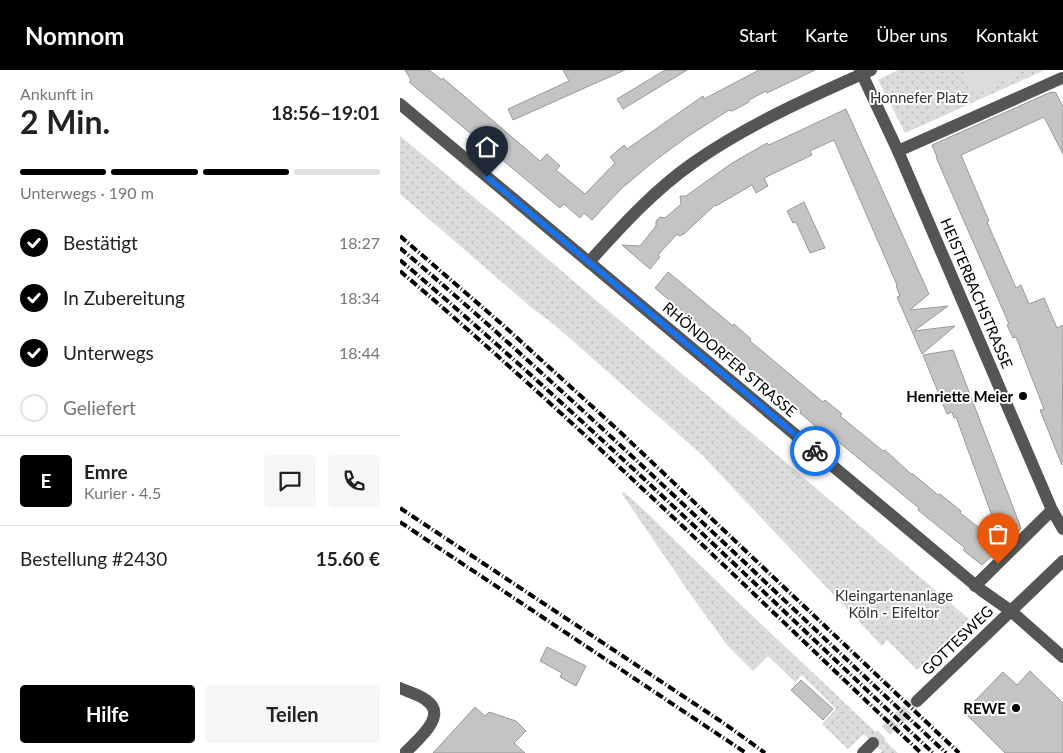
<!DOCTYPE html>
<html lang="de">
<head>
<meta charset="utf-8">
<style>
	:root { --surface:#fff; --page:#f6f6f6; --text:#222; --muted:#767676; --line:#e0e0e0; --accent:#000 }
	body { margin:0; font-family:Lato,sans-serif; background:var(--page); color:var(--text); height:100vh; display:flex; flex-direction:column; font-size:19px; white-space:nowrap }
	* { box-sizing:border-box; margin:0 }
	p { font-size:16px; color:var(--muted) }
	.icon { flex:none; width:28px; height:28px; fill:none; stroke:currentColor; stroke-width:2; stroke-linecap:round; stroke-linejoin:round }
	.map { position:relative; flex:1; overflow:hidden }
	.details { display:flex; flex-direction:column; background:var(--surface); width:400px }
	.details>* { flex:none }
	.pin { position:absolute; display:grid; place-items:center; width:42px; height:42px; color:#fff; margin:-51px -21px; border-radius:50% 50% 50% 0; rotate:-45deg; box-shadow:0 0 5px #0007 }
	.pin .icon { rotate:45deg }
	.courier { position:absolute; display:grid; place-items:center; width:50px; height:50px; margin:-25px; border:4px solid #1a73e8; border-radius:50%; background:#fff; color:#222; box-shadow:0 1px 6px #0007 }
	.head em { font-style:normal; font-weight:700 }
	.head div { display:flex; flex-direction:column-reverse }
	.head { display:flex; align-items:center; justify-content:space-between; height:85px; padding:0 20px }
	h1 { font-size:32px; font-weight:700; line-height:38px }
	.bar { display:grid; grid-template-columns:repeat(4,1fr); gap:8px 5px; align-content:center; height:60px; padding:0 20px }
	.bar i { height:6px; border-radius:4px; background:var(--line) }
	.bar .selected { background:var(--accent) }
	.bar p { grid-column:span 4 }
	.line { display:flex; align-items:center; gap:12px; padding:0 20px; border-top:1px solid var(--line) }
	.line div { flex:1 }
	.round { display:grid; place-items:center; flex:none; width:52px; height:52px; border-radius:5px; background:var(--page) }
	ol { padding:0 20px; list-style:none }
	li { display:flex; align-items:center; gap:15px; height:55px }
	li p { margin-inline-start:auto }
	li .icon { padding:5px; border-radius:50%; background:var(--accent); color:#fff; stroke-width:4 }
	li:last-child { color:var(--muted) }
	li i { width:28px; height:28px; border:2px solid var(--line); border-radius:50% }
	.action { display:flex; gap:10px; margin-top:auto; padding:10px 20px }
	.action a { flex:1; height:58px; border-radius:5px; background:var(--accent); color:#fff; font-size:20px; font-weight:700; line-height:58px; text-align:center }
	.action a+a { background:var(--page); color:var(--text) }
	header { display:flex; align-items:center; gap:30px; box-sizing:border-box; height:70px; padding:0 25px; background:var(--accent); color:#fff }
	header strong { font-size:24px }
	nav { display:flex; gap:28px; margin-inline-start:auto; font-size:18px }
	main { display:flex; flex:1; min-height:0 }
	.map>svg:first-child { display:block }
</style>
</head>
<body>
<header>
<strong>Nomnom</strong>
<nav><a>Start</a><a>Karte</a><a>Über uns</a><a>Kontakt</a></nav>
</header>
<main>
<section class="details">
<div class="head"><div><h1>2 Min.</h1><p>Ankunft in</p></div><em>18:56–19:01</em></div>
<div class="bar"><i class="selected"></i><i class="selected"></i><i class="selected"></i><i></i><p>Unterwegs · 190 m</p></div>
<ol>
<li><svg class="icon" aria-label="check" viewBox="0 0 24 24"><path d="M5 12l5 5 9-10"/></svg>Bestätigt<p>18:27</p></li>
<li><svg class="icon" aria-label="check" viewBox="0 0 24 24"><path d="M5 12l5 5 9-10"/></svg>In Zubereitung<p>18:34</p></li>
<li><svg class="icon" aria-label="check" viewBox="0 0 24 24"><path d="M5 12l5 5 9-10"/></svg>Unterwegs<p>18:44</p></li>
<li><i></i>Geliefert</li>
</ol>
<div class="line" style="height:90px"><b class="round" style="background:var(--accent);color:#fff">E</b><div><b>Emre</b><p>Kurier · 4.5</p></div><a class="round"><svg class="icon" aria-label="chat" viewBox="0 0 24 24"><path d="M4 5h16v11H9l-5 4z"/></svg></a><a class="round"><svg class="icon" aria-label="phone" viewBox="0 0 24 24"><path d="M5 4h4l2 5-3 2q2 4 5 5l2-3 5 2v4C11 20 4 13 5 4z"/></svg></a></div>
<div class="line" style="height:65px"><div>Bestellung #2430</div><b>15.60 €</b></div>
<div class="action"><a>Hilfe</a><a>Teilen</a></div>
</section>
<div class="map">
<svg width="663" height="683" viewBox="0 0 663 683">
	<defs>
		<pattern id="green-dots" width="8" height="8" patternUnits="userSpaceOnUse" patternTransform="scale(1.25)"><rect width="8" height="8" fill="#dcdcdc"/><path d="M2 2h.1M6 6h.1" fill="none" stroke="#bbb" stroke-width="1.8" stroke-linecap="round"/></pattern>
	</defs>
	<rect width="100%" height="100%" fill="#fff"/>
	<g fill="url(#green-dots)">
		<path d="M498,0H645L505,63L478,10Z"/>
		<path d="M0,66L129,173L569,549L517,600L487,570L482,576L302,385L157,257L132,238L0,124Z"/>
		<path d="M224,422L246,442L341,535L498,683H480L482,681L464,664L448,679L422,654L436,639L402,605L395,612L368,586L353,601L327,575L293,528L222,424Z"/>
	</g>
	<path fill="#dcdcdc" d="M563,0H615L617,4L574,24Z"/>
	<g fill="#c4c4c4" stroke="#999">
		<path d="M5,0H29L42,10L43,8L140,91L147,84L160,96L156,100L185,124L215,93L210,87L224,75L227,79L303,26L304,29L359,0H415L367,23L366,21L349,30V32L338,38L332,41L329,40L287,67L253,92L221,119L192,150L184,143L180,148L164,134L160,138L9,12L11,10Z"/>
		<path d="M163,0H225L113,50L108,39L169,11Z"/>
		<path d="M265,0H287L223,39L217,29Z"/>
		<path d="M651,22L656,23L663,37V84L644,47L561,85L589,151L587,152L616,218L621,215L629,234L644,228L657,258L663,255L662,395L640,340L644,339L616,267L613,268L607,255L609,254L536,87H537L532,75Z"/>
		<path d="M446,39L529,224L510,240L548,236L514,261L555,256L522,284L497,227L500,226L496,216L497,215L434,70L410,81L412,85L364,108L368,116L356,123L352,115L316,136L315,135L284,164L279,166L277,164L258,185L260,187L250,199L222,175L240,176L256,156V151L260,147L265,148L281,134L280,126H286L332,93L367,73L369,75Z"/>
		<path d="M404,132L425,178L410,183L396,152L393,153L387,141Z"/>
		<path d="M268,202L333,256L334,254L351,269L350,271L423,332L425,330L442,344L440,346L483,381L485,380L511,404H513L538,425L540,424L561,441L560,443L603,476L556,347L554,348L552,342L547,344L523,285L553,280L621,458L618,462L582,495L563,480L565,478L518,440L519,438L435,369L433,371L400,343L401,341L311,267L312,266L255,218Z"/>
		<path d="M147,577L186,596L176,616L160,607L162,603L140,591Z"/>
		<path d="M630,601L663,633V683H605L564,642L603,602L617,615Z"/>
		<path d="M401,610L433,639L423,650L391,620Z"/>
		<path d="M75,637L85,646L89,642L116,651L126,661L114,673L125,683H33Z"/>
	</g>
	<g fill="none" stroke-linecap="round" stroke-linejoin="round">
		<path stroke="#d9d9d9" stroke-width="12" stroke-dasharray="12 6" stroke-linecap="butt" d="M473,673L517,631"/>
		<g stroke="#555" stroke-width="12">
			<path d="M460,0L498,81L652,440L663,459"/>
			<path d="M0,34L581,520L611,541L663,587"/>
			<path d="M498,81L662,8"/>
			<path d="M189,192C221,157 253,121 293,93C347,55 410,27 471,0"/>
			<path d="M575,516L652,440"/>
			<path d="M0,618C8,622 18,624 26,630C49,646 17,670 5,683"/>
			<path d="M517,631L663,491"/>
			<path d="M463,683L473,673"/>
		</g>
		<g stroke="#000" stroke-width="4" stroke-dasharray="8 2.5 1 2.5" stroke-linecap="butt">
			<path d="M0,166L104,256L218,360L559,683"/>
			<path d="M0,178C189,339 365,514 546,683"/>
			<path d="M0,190C184,347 357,516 533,683"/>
			<path d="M0,201C180,354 349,520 521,683"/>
			<path d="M0,438L325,654L365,683"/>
			<path d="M0,452L346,683"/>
		</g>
	</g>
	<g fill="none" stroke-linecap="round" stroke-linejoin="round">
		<path stroke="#595959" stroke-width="5" stroke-dasharray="0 9" d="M415,381L576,516L598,494"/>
		<path stroke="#1a73e8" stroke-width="6" d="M87,107L415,381"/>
	</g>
	<g fill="#000" stroke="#fff" stroke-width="2">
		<circle cx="623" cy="326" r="5"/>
		<circle cx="616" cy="638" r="5"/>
	</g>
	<g text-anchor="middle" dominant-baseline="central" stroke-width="4" stroke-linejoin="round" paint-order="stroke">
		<g font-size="15" fill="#333" stroke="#fff">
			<text x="519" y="27">Honnefer Platz</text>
			<text x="494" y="525">Kleingartenanlage<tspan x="494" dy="17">Köln - Eifeltor</tspan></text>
		</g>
		<g font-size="15" fill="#000" stroke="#fff">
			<text transform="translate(577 223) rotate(67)">HEISTERBACHSTRASSE</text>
			<text transform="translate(330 289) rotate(40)">RHÖNDORFER STRASSE</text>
			<text transform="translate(557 570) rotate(-44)">GOTTESWEG</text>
		</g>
		<g font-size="15" font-weight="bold" fill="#000" stroke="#fff" text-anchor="end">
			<text x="613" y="326">Henriette Meier</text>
			<text x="606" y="638">REWE</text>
		</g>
	</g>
</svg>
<div class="pin" style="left:598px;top:494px;background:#ea580c"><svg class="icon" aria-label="bag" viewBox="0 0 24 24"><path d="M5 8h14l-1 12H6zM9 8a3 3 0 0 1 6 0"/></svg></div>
<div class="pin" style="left:87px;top:107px;background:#1f2937"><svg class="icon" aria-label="home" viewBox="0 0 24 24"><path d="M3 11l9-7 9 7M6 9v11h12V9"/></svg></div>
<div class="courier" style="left:415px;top:381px"><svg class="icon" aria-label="bike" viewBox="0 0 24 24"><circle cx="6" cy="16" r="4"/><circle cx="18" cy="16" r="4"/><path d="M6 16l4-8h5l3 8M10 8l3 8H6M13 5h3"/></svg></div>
</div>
</main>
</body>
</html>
